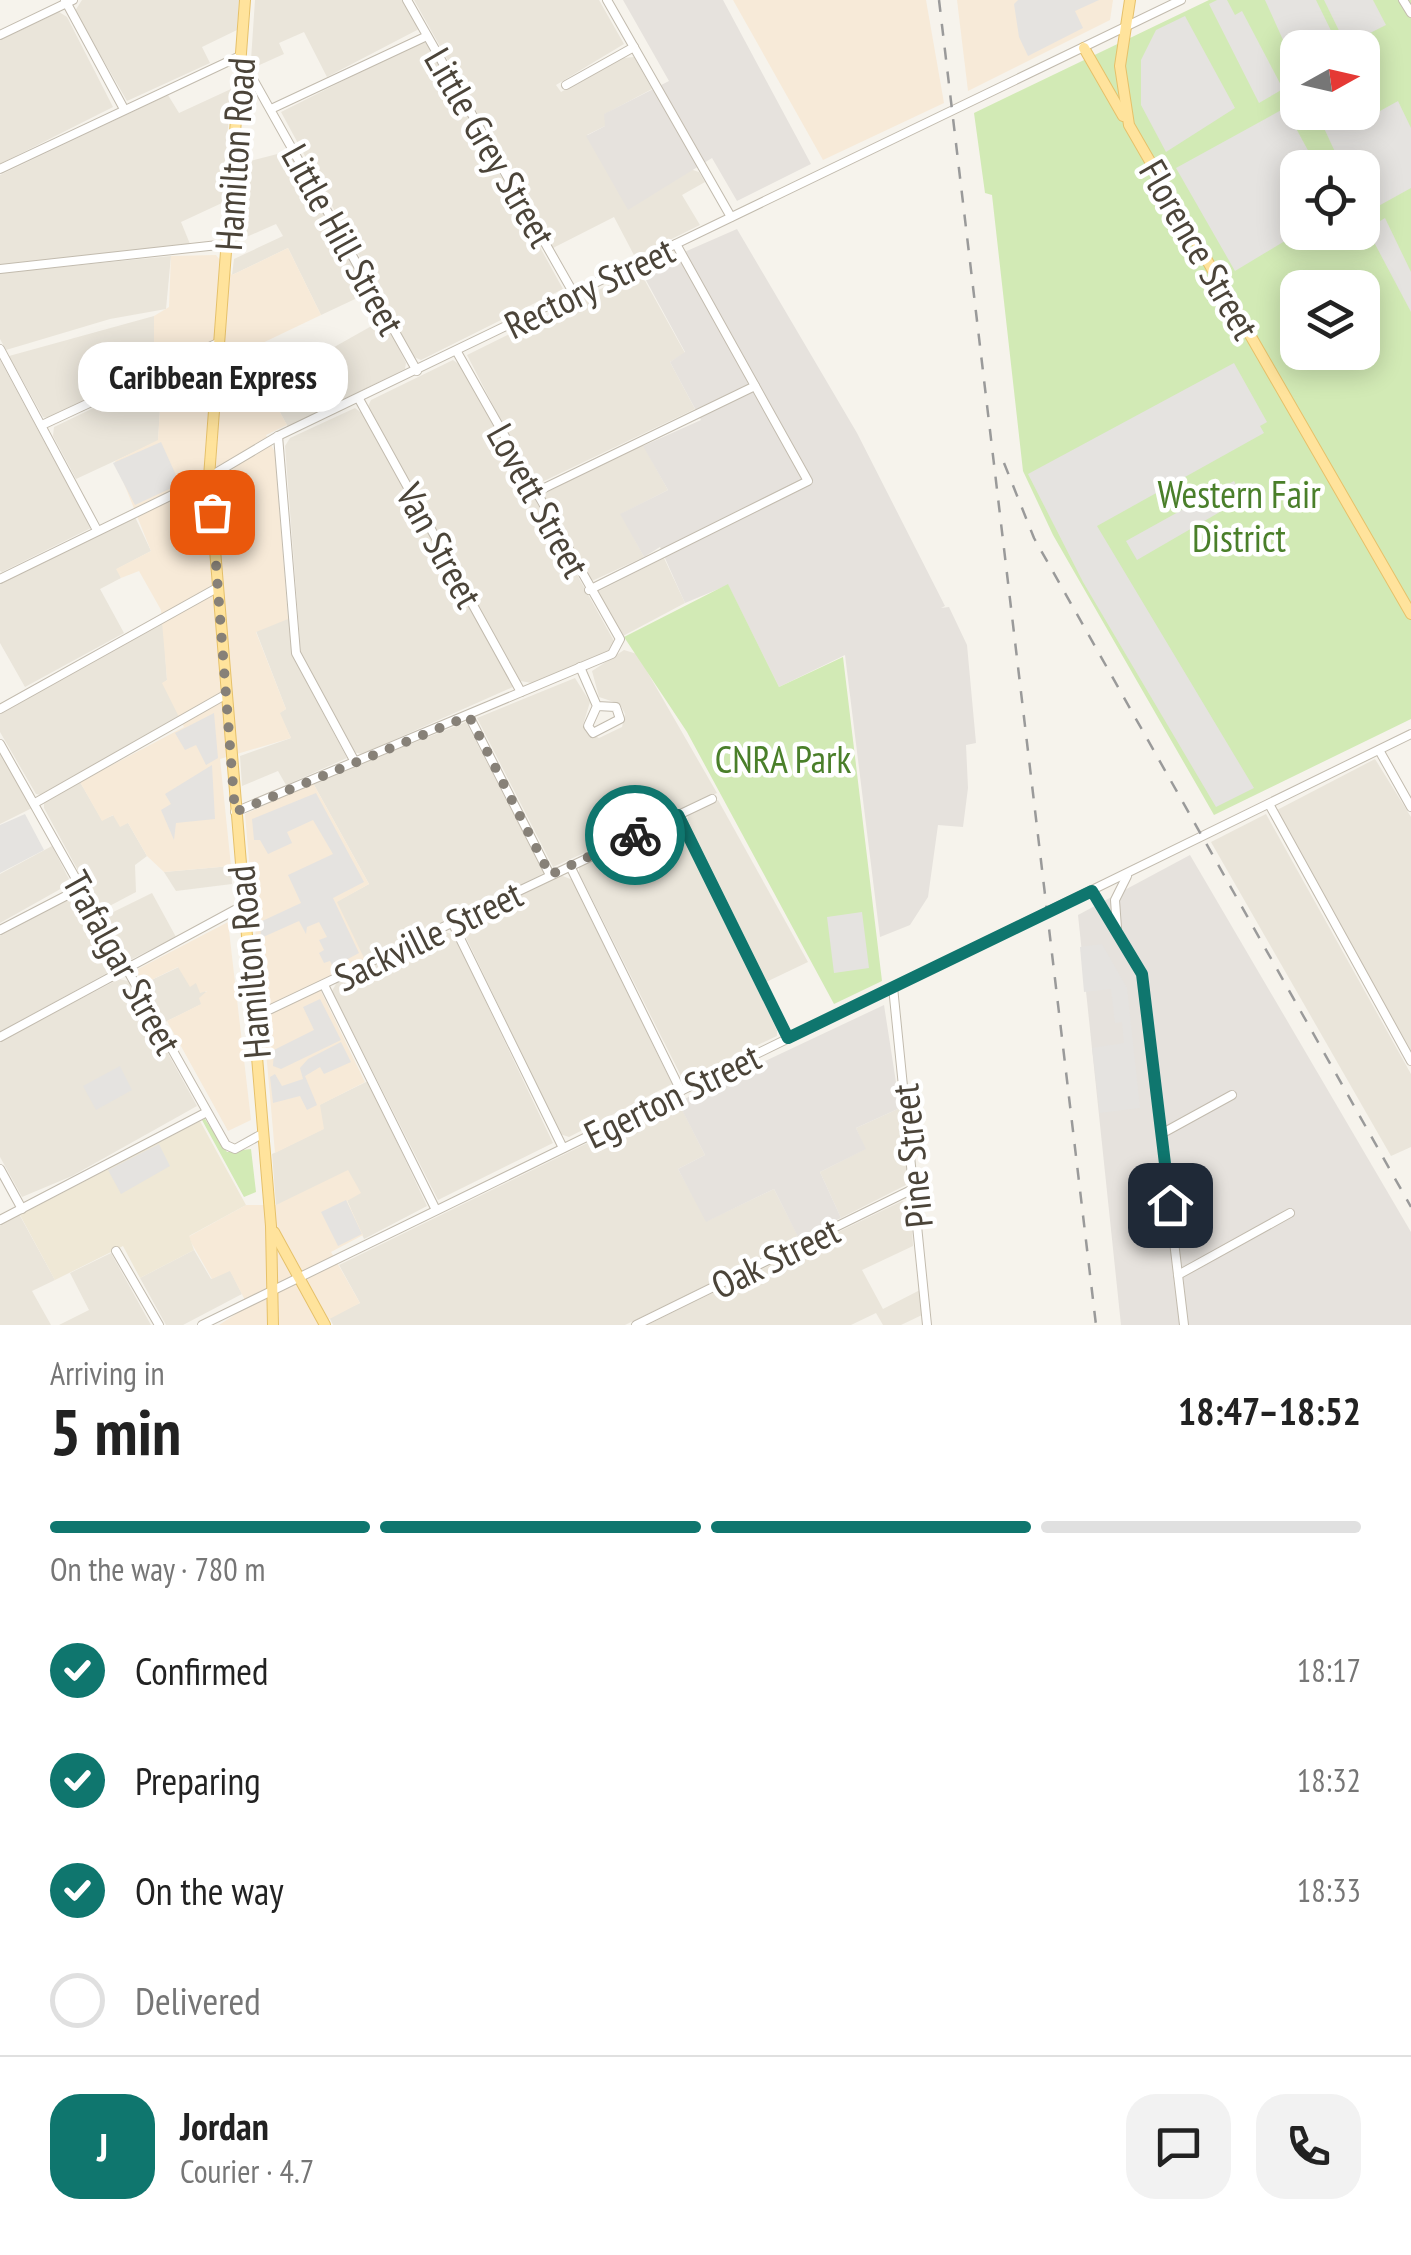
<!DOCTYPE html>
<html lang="en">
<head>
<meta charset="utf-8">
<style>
	:root { --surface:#fff; --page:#f2f2f2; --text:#222; --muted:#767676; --line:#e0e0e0; --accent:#0f766e }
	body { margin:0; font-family:"PT Sans Narrow",sans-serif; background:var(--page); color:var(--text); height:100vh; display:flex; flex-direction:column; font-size:38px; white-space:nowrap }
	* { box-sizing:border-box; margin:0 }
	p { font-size:32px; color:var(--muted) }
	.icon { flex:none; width:55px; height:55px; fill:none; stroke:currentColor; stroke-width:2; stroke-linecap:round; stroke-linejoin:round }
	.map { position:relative; height:1325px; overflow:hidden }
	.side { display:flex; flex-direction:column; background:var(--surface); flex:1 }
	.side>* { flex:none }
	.needle { width:65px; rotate:82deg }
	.buttons { position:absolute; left:1280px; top:30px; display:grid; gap:20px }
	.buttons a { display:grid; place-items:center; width:100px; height:100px; border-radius:20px; background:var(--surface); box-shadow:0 5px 25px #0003; font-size:50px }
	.pin { position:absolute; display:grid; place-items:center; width:85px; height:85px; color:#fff; margin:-42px; border-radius:20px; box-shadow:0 5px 15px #0006 }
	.courier { position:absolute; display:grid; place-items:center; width:100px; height:100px; margin:-50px; border:8px solid #0f766e; border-radius:50%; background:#fff; color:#222; box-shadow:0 2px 12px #0007 }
	.bubble { position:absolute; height:70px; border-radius:30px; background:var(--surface); box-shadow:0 5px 25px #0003; font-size:32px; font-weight:600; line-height:70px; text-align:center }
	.head em { font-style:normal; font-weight:600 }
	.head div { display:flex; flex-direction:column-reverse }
	.head { display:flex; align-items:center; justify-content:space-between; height:170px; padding:0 50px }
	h1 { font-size:65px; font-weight:600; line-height:75px }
	.bar { display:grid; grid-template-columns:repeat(4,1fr); gap:15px 10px; align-content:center; height:120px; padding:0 50px }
	.bar i { height:12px; border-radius:8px; background:var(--line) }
	.bar .current { background:var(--accent) }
	.bar p { grid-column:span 4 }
	.line { display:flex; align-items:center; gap:25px; padding:0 50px; border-top:2px solid var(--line) }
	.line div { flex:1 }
	.round { display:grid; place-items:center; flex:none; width:105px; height:105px; border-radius:30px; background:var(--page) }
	ol { padding:0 50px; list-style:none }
	li { display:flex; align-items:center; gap:30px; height:110px }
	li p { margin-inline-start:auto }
	li .icon { padding:10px; border-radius:50%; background:var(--accent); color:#fff; stroke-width:4 }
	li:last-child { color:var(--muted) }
	li i { width:55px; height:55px; border:5px solid var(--line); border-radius:50% }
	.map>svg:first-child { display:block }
</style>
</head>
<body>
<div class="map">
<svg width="1411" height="1325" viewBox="0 0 1411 1325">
	<rect width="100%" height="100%" fill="#f6f3ec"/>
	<g fill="#eae5da">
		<path d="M82,0H239L237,30L202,47L210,63L127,101L75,11Z"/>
		<path d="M255,0H403L419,29L327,77L304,32L279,43L284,54L255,67L251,60Z"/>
		<path d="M414,0H599L624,44L556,85L561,92L623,58L634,57L652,89L605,114V126L587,135L699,172L705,182L682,195L700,225L635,257L614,217L553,248Z"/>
		<path d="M59,12L67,17L113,107L0,164V40Z"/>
		<path d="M422,41L428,44L563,289L421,360L414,357L281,112Z"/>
		<path d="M231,89L222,203L181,222L190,244L0,265V175L168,95L179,113Z"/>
		<path d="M289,151L368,293L321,315L288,248L232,275L234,259L283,236L276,224L235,242L242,163Z"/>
		<path d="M171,256L166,309L110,319L6,350L0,339V273Z"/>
		<path d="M639,270L685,353L670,362L695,409L542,482L532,481L467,355Z"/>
		<path d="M154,316V368L48,418L43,417L9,356Z"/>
		<path d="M384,319L406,363L405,369L288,427L262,379L285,367L281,358L304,346L313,359Z"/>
		<path d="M0,360L91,528L2,572L0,571Z"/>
		<path d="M453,360L460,365L614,641L611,650L532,683L520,681L368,406L371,400Z"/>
		<path d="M162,375L158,441L76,479L53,436L54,427Z"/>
		<path d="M355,408L363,414L513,687L362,754L353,752L301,655L285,446L290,438Z"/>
		<path d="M642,443L668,490L621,514L644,557L592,581L543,494Z"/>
		<path d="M135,517L151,551L117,569L121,578L100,589L124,633L25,687L0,643V584Z"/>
		<path d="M664,558L685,603L621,637L597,592Z"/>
		<path d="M290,617L298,666L347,758L286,785L278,771L242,786L240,756L291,738L279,713L286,709L256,631Z"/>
		<path d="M163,622L167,680L163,683L182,716L41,795L36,794L0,732V711Z"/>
		<path d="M624,650L637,654L717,793L553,867L477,718L575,678L590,702L583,725L586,732L599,738L622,727L625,714L620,704L599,697L592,671Z"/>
		<path d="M466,722L544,873L365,963L336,902L369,884L313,783Z"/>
		<path d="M0,751L32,808L0,824Z"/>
		<path d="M1375,759L1411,817V1054L1277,810Z"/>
		<path d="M80,782L102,820L114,815L128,823L147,856L135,865L136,892L100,911L44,808V803Z"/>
		<path d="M718,800L808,962L764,983L687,822L689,813Z"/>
		<path d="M1266,814L1411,1074V1147L1391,1156L1211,842Z"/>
		<path d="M673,822L681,830L777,1030V1036L683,1080L579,873V867Z"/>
		<path d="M52,846L71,883L0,923V874Z"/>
		<path d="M231,866L232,884L176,891L164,872Z"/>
		<path d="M560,875L573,880L672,1084L569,1137L560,1134L461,927Z"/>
		<path d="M152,893L176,937L130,960L103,917Z"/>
		<path d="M76,894L118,967L0,1032V933Z"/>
		<path d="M443,931L454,935L553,1143L438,1200L332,991L337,982Z"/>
		<path d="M179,967L208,994L202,1004L163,1023L143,984Z"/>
		<path d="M119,979L128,981L197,1106L72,1176L22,1197L0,1157V1041Z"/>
		<path d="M368,1081L427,1206L364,1239L347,1200L276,1205L272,1154L323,1129L319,1105Z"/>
		<path d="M677,1099L705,1155L678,1169L707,1221L774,1189L800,1240L625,1325H333L329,1317L360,1303L339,1265Z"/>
		<path d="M900,1108L903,1109L910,1183L841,1218L820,1172L865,1149L856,1128Z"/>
		<path d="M902,1201L911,1206L913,1246L862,1270L883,1309L920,1290L922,1315L901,1325H883L876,1313L851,1325H647Z"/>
		<path d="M19,1214L55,1280L32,1291L51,1325H0V1224Z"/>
		<path d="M194,1250L211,1279L230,1270L242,1294L183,1325H166L140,1278Z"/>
		<path d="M111,1253L151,1325H59L89,1310L70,1273Z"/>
	</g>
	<g fill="#f7ead8">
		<path d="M733,0H926L944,103L823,160Z"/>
		<path d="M957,0H1113L1110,20L968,91Z"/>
		<path d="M288,248L321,315L227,360L224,391L262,379L287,425L266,435L275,452L288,619L256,632L286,709L280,713L291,738L220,759L231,866L164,872L147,856L128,823L120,827L113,815L102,821L80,782L184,727L162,683L167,680L161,610L139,571L121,578L116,569L151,551L115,461L158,440L162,376L154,368V316L169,307L171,256L216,255L232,275Z"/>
		<path d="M313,783L369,884L337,902L365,960L317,983L365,1082L320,1105L324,1129L275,1153L245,814Z"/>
		<path d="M228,922L251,1120L228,1131L167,1021L201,1004L199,998L207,991L200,993L196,983L190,987L178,967L143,984L136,970Z"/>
		<path d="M348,1170L361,1193L347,1201L363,1235L331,1252L360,1303L318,1325H219L248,1306L230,1271L212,1279L188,1237L246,1205H276Z"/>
	</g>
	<g fill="#e6e2dd">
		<path d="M623,0H723L811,164L737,201L712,158L628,210L586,136L605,126L604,114L669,81Z"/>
		<path d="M737,229L857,433L945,606L941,608L949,607L967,645L976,743L966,745L968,788L963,827L938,825L928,897L910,925L880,937L845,655L779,687L728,585L685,603L660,547L644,557L620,514L668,490L643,446L701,420L670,362L685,352L641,271Z"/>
		<path d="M1190,855L1411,1232V1325H1121L1078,915Z"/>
		<path d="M884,1005L900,1108L856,1128L866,1149L820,1172L841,1218L798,1237L774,1189L706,1222L678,1169L705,1155L678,1102Z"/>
	</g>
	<path fill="#efe8d6" d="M200,1121L246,1205L189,1236L194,1250L140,1278L123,1246L55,1280L20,1215Z"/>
	<g fill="#d2eab5" fill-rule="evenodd">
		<path d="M1209,0H1411V719L1214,815L1053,535L1023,471L992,195L985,193L974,113ZM1298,48H1362V112H1298ZM1298,168H1362V232H1298ZM1298,288H1362V352H1298Z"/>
		<path d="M728,584L779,687L843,657L882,981L834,1004L687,732L624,637Z"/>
		<path d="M205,1119L227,1152L251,1149L256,1192L244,1197L202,1120Z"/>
	</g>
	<g fill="#e5e3e0">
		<path d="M1018,0H1099L1075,11L1083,28L1028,56L1019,37L1014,4Z"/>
		<path d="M1217,0H1227L1235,15L1242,11L1283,89L1259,103L1209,4Z"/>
		<path d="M1265,0H1316L1339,47L1298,48L1297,71Z"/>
		<path d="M1324,0H1373L1386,25L1346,45Z"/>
		<path d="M1185,16L1235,108L1166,152L1141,105V60L1156,30Z"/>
		<path d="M1398,101L1411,128V188L1364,214L1362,168L1342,167L1317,113H1358L1362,121Z"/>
		<path d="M1285,108L1317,167L1298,168V233L1235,271L1176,168Z"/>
		<path d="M1385,218L1411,272V312L1367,229Z"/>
		<path d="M1234,363L1267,422L1260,426L1264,433L1097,526L1254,788L1216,807L1083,582L1028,474Z"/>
		<path d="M161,442L180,484L135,505L113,463Z"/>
		<path d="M1234,481L1240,493L1224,504L1225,509L1137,560L1126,541Z"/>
		<path d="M214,713L218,758L206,765L196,745L185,750L175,733Z"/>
		<path d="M212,765L215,819L176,823L174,840L161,810L171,804L165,794Z"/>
		<path d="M316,793L364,882L333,898L359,953L333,967L330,961L324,963L319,953L324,950L319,940L327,937L319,922L307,927L306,934L299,921L261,938L260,922L301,903L288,875L333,854L313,820L287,832L292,843L268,854L260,840H254L252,819Z"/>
		<path d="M25,814L44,850L0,873V825Z"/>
		<path d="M862,912L869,968L834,973L827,917Z"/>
		<path d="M1102,944L1127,988L1140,1108L1100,1113L1092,1048L1124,1043L1122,1022L1115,1023L1111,989L1084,992L1080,947Z"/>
		<path d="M320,999L341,1040L281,1069L273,1066L274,1050L314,1030L303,1007Z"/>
		<path d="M341,1042L351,1062L324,1074L320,1067L305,1076L317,1105L307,1110L300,1096L273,1103L270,1077L275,1074L282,1086L303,1079L300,1068L308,1059Z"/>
		<path d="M120,1066L132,1090L96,1110L83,1086Z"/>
		<path d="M159,1144L170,1166L121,1194L108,1170Z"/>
		<path d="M346,1200L362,1234L338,1246L321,1212Z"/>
	</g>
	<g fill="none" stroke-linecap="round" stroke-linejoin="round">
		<g stroke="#c2bbae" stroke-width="10">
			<g id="minor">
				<path d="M65,0L124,109"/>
				<path d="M407,0L574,294"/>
				<path d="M607,0L731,217"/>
				<path d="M1403,0L1411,13"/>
				<path d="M0,35L73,0"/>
				<path d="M566,85L634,47"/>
				<path d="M271,109L427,36"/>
				<path d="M0,169L240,56L417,371"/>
				<path d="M0,269L227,244"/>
				<path d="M0,349L97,530"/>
				<path d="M359,399L521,692"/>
				<path d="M42,425L220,342"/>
				<path d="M278,436L296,653L355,762"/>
				<path d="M534,493L755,386"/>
				<path d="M0,579L209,477L278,436L1181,0"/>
				<path d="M589,590L808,481L676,244"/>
				<path d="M580,667L597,706L588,726L593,733L620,719L616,707L597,706"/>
				<path d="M0,709L217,588"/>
				<path d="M469,716L550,875"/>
				<path d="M0,744L226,1145L235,1149L262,1134"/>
				<path d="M1379,750L1411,807"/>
				<path d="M35,803L225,695"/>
				<path d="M1269,804L1411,1061"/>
				<path d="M235,812L612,654L620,639L457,352"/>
				<path d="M679,815L788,1038"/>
				<path d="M570,866L681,1091"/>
				<path d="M1092,891L1142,974L1184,1325"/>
				<path d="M453,924L563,1148"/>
				<path d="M1117,928L1115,900L1127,876"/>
				<path d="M0,930L81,888"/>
				<path d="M324,985L436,1210"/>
				<path d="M893,987L927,1325"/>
				<path d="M252,1018L712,799"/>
				<path d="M0,1037L244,905"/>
				<path d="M1161,1134L1232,1095"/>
				<path d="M0,1169L22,1209"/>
				<path d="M0,1220L207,1112"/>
				<path d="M116,1251L159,1325"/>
				<path d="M1178,1275L1290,1213"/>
				<path d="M202,1325L1411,734"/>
				<path d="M636,1325L915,1188"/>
			</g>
		</g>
		<g stroke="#e6c16a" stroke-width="12">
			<g id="major">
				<path d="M245,0L209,477L271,1226L273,1325"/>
				<path d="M1130,0L1120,66L1129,125L1411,614"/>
				<path d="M1084,48L1123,116"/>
				<path d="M274,1232L325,1325"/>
			</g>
		</g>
		<use href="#minor" stroke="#fff" stroke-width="8"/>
		<use href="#major" stroke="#ffe39c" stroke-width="10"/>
		<g stroke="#9a9a9a" stroke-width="2.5" stroke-dasharray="12 12" stroke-linecap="butt">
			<path d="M939,0L1096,1325"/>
			<path d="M1004,463L1034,538L1411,1207"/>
		</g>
	</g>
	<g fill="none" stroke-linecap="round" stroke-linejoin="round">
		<path stroke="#878178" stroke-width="10" stroke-dasharray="0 18" d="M212,512L235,812L469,716L550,875L635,835"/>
		<path stroke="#0f766e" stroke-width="12" d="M635,835L678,815L788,1038L1092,891L1142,974L1170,1205"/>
	</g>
	<g text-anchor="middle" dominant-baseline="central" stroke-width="9" stroke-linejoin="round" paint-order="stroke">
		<g font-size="38" fill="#4b4439" stroke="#fff">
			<text transform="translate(491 147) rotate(60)">Little Grey Street</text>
			<text transform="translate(234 154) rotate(-86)">Hamilton Road</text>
			<text transform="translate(344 239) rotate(61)">Little Hill Street</text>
			<text transform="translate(1200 249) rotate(60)">Florence Street</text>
			<text transform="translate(589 287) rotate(-26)">Rectory Street</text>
			<text transform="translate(539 500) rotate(61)">Lovett Street</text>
			<text transform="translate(440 545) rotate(61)">Van Street</text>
			<text transform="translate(428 935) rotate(-26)">Sackville Street</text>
			<text transform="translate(123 962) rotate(61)">Trafalgar Street</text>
			<text transform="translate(248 962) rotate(-95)">Hamilton Road</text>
			<text transform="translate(672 1095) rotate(-26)">Egerton Street</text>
			<text transform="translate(911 1156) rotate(-96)">Pine Street</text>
			<text transform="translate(775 1257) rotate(-26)">Oak Street</text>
		</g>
		<g font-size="38" fill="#4a7f2a" stroke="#fff">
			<text x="1239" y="493">Western Fair<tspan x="1239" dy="44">District</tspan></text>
			<text x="783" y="758">CNRA Park</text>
		</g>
	</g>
</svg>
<div class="buttons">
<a><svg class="needle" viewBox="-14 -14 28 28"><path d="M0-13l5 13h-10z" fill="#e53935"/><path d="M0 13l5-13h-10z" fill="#767676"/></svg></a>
<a><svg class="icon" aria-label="locate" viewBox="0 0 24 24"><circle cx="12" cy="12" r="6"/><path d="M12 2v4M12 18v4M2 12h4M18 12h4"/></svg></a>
<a><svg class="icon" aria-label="layers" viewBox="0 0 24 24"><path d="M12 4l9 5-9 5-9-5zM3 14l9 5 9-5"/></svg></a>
</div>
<div class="pin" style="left:212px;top:512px;background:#ea580c"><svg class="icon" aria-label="bag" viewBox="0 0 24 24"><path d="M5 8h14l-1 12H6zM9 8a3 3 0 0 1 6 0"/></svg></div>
<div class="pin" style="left:1170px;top:1205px;background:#1f2937"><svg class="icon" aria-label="home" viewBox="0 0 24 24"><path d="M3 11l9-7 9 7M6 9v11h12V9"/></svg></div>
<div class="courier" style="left:635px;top:835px"><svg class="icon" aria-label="bike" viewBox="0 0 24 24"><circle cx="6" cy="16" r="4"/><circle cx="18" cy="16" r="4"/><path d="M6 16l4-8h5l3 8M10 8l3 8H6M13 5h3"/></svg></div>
<div class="bubble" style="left:78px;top:342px;width:270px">Caribbean Express</div>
</div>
<section class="side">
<div class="head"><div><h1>5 min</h1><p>Arriving in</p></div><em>18:47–18:52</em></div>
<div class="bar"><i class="current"></i><i class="current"></i><i class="current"></i><i></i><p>On the way · 780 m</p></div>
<ol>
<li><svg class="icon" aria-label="check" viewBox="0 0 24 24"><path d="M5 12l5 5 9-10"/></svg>Confirmed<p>18:17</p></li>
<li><svg class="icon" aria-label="check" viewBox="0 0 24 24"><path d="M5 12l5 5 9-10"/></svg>Preparing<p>18:32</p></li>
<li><svg class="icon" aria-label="check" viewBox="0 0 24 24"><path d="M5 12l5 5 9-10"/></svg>On the way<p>18:33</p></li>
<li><i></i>Delivered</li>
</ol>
<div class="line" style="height:180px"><b class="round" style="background:var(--accent);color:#fff">J</b><div><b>Jordan</b><p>Courier · 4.7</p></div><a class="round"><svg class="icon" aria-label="chat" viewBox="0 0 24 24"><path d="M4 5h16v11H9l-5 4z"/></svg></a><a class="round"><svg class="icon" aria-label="phone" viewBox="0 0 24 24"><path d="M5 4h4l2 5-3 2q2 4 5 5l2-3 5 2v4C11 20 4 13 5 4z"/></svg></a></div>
</section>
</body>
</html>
